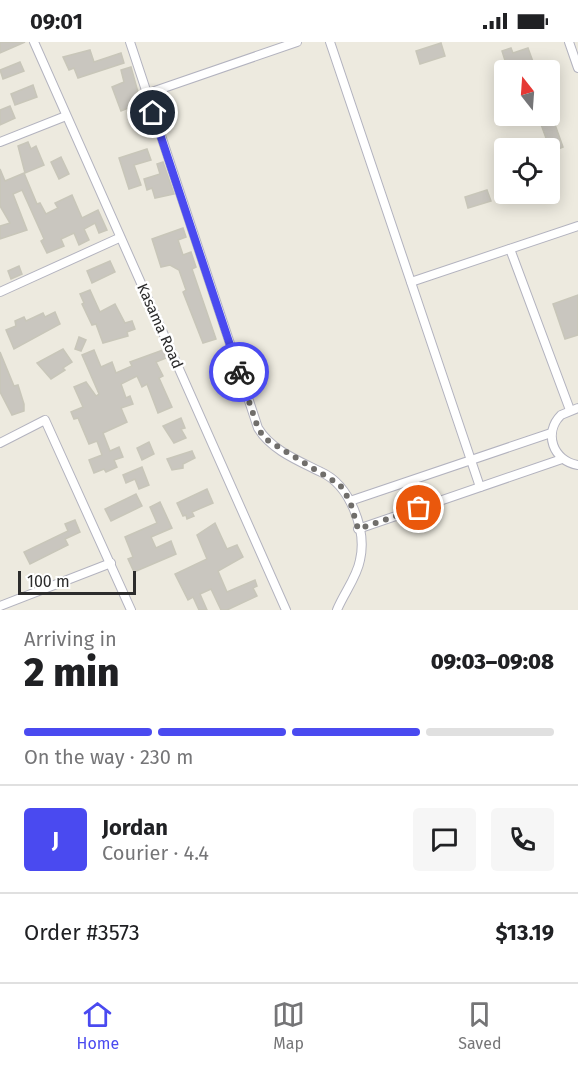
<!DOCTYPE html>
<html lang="en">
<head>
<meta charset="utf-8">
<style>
	:root { --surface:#fff; --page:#f6f6f6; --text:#202124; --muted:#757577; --line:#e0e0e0; --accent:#4a4af0 }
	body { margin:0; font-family:"Fira Sans",sans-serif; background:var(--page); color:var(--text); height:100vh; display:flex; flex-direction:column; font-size:22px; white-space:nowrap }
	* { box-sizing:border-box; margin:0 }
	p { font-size:20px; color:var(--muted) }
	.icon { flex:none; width:33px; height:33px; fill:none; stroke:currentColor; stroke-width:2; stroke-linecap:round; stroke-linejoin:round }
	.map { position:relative; height:568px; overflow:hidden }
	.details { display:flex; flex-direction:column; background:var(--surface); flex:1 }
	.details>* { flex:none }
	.needle { width:39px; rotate:343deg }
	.controls { position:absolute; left:494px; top:18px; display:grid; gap:12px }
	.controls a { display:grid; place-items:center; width:66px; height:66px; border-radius:6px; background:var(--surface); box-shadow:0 3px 15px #0003; font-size:30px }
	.scale { position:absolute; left:18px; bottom:15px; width:118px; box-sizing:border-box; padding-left:6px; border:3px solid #2c2c2c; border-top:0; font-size:16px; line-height:21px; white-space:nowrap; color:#2c2c2c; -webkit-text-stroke:4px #fff; paint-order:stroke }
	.pin { position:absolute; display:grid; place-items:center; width:51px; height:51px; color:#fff; margin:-26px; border:3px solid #fff; border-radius:50%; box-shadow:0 2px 6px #0007 }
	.courier { position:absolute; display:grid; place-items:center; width:60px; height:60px; margin:-30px; border:4px solid #4a4af0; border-radius:50%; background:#fff; color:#222; box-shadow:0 2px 8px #0007 }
	.summary em { font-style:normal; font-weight:800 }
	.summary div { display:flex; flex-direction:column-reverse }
	.summary { display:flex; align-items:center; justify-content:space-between; height:102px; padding:0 24px }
	h1 { font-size:39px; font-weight:800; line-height:45px }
	.bar { display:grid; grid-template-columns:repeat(4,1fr); gap:9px 6px; align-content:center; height:72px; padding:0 24px }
	.bar i { height:8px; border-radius:4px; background:var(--line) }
	.bar .on { background:var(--accent) }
	.bar p { grid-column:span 4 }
	.line { display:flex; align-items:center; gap:15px; padding:0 24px; border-top:2px solid var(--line) }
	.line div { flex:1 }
	.round { display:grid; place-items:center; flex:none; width:63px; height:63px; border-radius:6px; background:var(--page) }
	.status { display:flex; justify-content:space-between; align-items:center; height:42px; padding:0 30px; background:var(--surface); direction:ltr }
	.status svg { height:16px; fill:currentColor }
	.tabs { display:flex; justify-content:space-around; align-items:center; height:84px; border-top:2px solid var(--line); background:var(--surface); font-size:16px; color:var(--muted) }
	.tabs a { display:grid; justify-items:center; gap:3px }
	.tabs .on { color:var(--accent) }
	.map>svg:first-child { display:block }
</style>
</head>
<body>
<div class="status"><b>09:01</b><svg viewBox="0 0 49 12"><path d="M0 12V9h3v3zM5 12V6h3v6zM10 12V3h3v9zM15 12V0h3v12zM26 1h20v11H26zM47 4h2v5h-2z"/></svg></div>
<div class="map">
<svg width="578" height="568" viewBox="0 0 578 568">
	<rect width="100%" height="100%" fill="#edeadf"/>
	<g fill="#c9c6bf" stroke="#c8c6b9" stroke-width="1.5">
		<path d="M0,0H25L0,11Z"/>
		<path d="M441,1L445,14L420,22L416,9Z"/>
		<path d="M511,6L513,11L528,6L536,28H508L502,9Z"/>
		<path d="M90,8L94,20L121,11L124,21L78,36L74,26L69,28L63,15Z"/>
		<path d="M20,20L24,29L3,37L0,28Z"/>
		<path d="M131,25L140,57L138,58L146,77L135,82L128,66L121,69L112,45L124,40L121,28Z"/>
		<path d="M33,43L37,55L15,63L11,52Z"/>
		<path d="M10,64L15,76L0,83V68Z"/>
		<path d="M538,74H552L563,105L551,110Z"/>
		<path d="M28,100L31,107L36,104L44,123L25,131L18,104Z"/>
		<path d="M147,107L151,118L134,123L141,143L129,147L119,116Z"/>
		<path d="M61,115L69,132L59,137L51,120Z"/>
		<path d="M163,120L174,152L155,156L152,146L147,148L144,137L160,132L157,122Z"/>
		<path d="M0,127L5,139L24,131L37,162L40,161L46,172L58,166L55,161L72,153L82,176L98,168L107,188L99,191L95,181L84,187L89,198L79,203L74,191L61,197L64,204L47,211L41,199L44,197L22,148L13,152L27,188L0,197V184L10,181L0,164Z"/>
		<path d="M487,148L491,159L468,166L465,155Z"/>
		<path d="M183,186L186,195L178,198L183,213L191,210L196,225L192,227L216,297L203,301L183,250L186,248L179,228L170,223L161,225L152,197Z"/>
		<path d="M110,219L115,230L92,241L87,229Z"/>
		<path d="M19,224L22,232L11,237L8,229Z"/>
		<path d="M90,248L100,270L115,262L125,281L132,279L135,287L127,290L128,294L103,301L96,282L92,283L82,262L84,261L80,252Z"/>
		<path d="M578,253V293L565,297L553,262Z"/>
		<path d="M55,270L60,282L14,307L6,288L16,284L15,279L24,275L26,279L43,271L45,275Z"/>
		<path d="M79,295L86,298L81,309L75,307Z"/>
		<path d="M63,307L72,320L63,326L65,328L51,337L37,321Z"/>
		<path d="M94,308L101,325L112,320L116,331L132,324L130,320L163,308L166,316L156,320L163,334L159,336L172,365L158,371L147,342L142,345L137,334L121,342L126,356L130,354L133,362L121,366L127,380L103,391L110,409L119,405L123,415L114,418L117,425L106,430L104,427L94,431L89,418L102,413L97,399L89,402L78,376L74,377L71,370L83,365L74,345L86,340L96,354L99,352L82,313Z"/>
		<path d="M0,310L14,344L18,343L24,362V369L12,373L0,350Z"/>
		<path d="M181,376L185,386L181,387L186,396L174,401L163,384Z"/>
		<path d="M149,400L154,412L142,418L137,406Z"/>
		<path d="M192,409L195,416L183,422V426L172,428L167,417Z"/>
		<path d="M142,425L149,443L139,447L135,437L126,441L123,433Z"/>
		<path d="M207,447L213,461L192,470L194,474L187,477L186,473L183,474L177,461Z"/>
		<path d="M136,452L142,464L111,479L105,467Z"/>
		<path d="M160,460L172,486L151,495L156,506L171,499L176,512L134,530L128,517L133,515L125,495L157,481L150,465Z"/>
		<path d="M75,478L80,490L65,497L68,503L30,522L24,510L68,489L65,482Z"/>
		<path d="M215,481L227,507L237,503L243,515L218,529L227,550L255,538L257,544L253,546L257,554L227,568H221L211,547L200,552L207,568H199L193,555L188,558L175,532L207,517L197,493Z"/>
	</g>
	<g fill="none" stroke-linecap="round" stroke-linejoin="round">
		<g stroke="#b3b3bf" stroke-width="10">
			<g id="minor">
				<path d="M34,0L286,568"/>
				<path d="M130,0L258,386C271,408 299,419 321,430C350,443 367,488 360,518C357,535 344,551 337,568"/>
				<path d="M330,0L480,445"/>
				<path d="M569,0L578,26"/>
				<path d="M146,52L297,0"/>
				<path d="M0,100L66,74"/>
				<path d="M510,207L570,368"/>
				<path d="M411,240L578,184"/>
				<path d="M0,250L119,196"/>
				<path d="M578,366L561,373C543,391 553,419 578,423"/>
				<path d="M0,401L45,378L131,568"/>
				<path d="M350,459L551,391"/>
				<path d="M358,487L562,417"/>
				<path d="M0,564L111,521"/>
			</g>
		</g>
		<use href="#minor" stroke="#fff" stroke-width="8"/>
	</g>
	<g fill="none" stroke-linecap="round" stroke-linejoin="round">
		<path stroke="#706e6b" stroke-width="6" stroke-dasharray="0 10.8" d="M239,330L258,386L264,396L340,443L350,459L358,487L419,466"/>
		<path stroke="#4a4af0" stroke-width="8" d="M153,71L239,330"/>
	</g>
	<g text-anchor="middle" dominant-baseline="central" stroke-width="5" stroke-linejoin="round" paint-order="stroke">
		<g font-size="15" fill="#2c2c2c" stroke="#fff">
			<text transform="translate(160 284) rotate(66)">Kasama Road</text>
		</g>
	</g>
</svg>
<div class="controls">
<a><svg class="needle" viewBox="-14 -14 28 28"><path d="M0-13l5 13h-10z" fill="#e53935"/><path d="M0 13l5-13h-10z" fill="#757577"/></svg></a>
<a><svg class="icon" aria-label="locate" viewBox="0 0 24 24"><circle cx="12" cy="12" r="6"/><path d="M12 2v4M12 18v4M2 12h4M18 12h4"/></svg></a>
</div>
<div class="scale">100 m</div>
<div class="pin" style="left:419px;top:466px;background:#ea580c"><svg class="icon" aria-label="bag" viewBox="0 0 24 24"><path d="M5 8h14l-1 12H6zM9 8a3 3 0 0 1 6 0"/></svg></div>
<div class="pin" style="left:153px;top:71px;background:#1f2937"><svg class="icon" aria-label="home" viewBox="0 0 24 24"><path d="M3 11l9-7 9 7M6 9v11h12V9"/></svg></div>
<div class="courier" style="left:239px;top:330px"><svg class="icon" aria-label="bike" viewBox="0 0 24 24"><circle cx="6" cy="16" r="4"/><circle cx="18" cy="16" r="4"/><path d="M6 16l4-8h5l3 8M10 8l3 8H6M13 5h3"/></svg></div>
</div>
<section class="details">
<div class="summary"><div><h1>2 min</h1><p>Arriving in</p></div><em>09:03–09:08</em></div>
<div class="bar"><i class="on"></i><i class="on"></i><i class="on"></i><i></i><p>On the way · 230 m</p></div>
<div class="line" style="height:108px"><b class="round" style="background:var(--accent);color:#fff">J</b><div><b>Jordan</b><p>Courier · 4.4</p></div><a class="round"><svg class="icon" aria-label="chat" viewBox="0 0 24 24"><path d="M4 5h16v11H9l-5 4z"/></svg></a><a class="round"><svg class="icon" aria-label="phone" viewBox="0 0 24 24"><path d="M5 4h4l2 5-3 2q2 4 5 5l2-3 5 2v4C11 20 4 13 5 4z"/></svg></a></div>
<div class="line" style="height:78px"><div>Order #3573</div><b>$13.19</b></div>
</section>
<nav class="tabs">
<a class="on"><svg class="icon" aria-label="home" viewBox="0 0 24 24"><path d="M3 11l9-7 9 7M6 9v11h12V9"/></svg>Home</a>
<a><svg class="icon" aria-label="map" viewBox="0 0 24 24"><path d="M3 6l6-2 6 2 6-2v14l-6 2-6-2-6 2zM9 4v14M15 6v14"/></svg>Map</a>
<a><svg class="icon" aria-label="saved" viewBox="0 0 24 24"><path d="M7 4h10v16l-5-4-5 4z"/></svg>Saved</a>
</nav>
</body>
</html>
